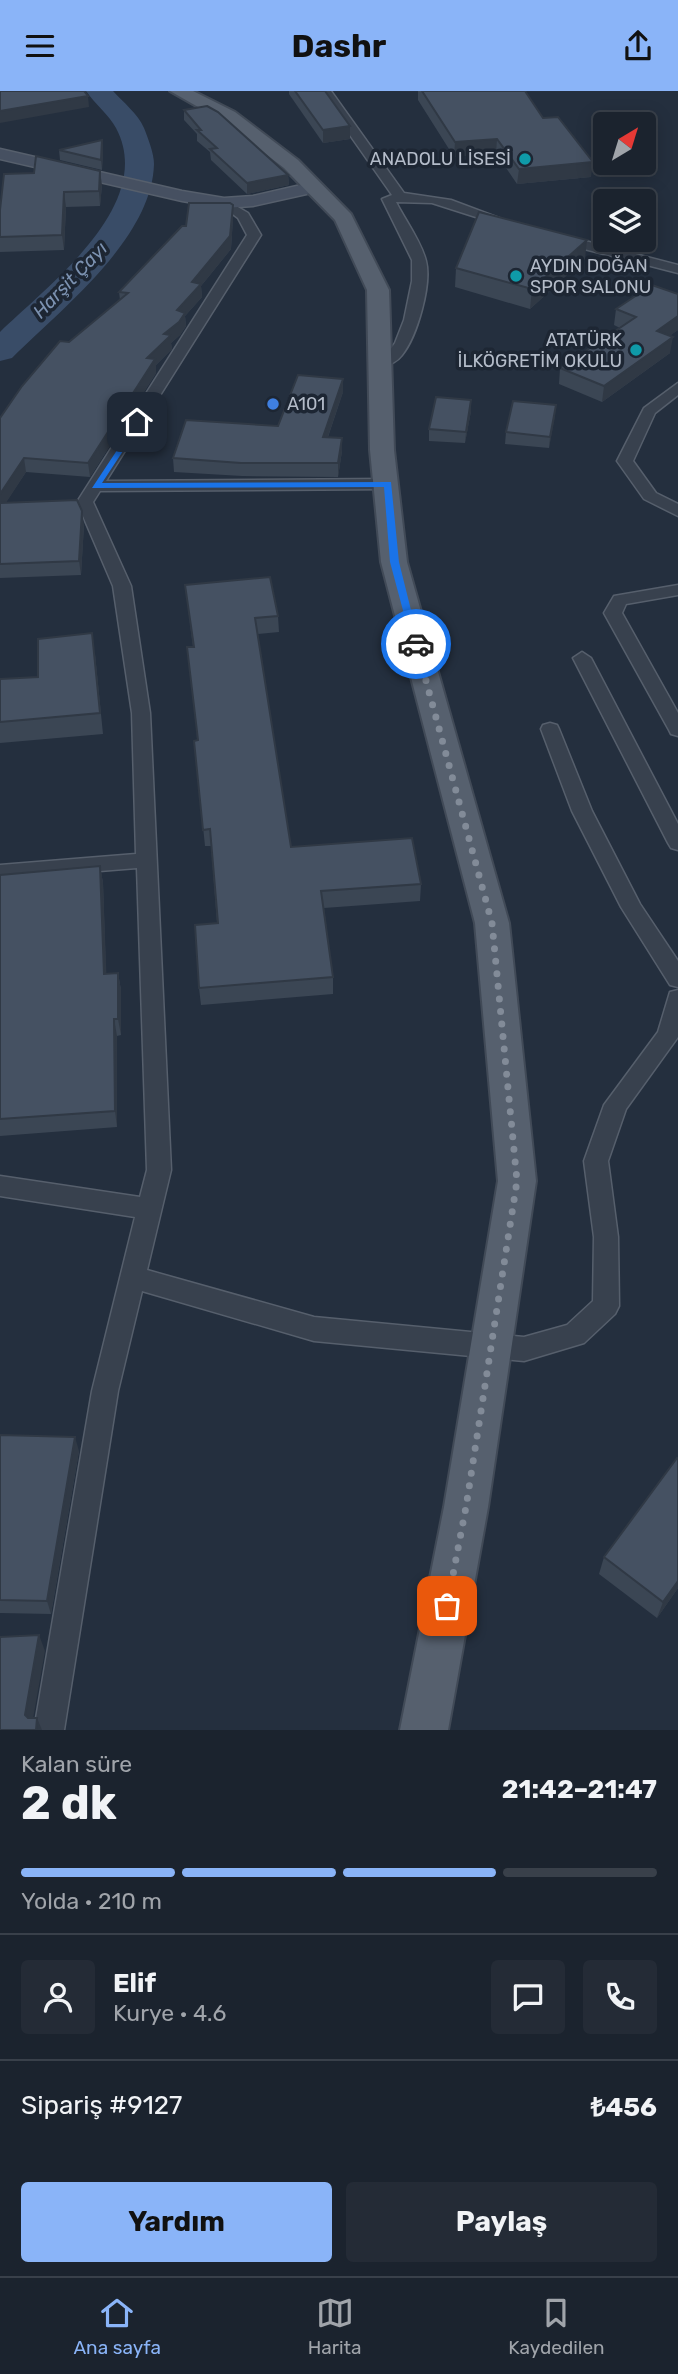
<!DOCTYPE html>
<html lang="tr">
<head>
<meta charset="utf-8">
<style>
	:root { --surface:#1b232e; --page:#242b36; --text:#f1f3f6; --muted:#a0a4aa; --line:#39404a; --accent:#8ab4f8 }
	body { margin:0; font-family:Rubik,sans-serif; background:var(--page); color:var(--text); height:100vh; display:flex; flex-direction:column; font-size:26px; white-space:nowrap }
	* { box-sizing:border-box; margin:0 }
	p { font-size:23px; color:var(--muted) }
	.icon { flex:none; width:38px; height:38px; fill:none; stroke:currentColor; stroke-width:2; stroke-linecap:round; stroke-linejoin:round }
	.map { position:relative; height:1639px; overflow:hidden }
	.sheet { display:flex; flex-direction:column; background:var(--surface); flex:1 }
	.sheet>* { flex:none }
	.needle { width:46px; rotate:38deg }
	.fabs { position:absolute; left:593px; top:21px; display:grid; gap:14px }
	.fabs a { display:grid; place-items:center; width:63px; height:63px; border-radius:7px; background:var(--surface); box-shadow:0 4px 18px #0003,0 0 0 2px var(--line); font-size:35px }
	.pin { position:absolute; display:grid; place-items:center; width:60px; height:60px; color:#fff; margin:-30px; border-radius:14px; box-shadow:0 4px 10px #0006 }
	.courier { position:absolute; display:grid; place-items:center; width:70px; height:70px; margin:-35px; border:5px solid #1a73e8; border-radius:50%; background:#fff; color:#222; box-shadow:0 2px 9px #0007 }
	.headline em { font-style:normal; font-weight:700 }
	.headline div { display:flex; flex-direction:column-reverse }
	.headline { display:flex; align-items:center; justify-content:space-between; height:119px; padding:0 21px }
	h1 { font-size:46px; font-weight:700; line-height:52px }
	.bar { display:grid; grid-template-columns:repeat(4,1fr); gap:10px 7px; align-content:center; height:84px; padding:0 21px }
	.bar i { height:9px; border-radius:5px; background:var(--line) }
	.bar .on { background:var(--accent) }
	.bar p { grid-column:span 4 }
	.line { display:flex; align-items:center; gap:18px; padding:0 21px; border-top:2px solid var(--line) }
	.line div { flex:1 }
	.round { display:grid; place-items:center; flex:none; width:74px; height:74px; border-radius:7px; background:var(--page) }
	.button { display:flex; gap:14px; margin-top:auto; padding:14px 21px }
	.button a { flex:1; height:80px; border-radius:7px; background:var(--accent); color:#111; font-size:28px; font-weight:700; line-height:80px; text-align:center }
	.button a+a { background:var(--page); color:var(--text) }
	header { display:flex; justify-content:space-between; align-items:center; height:91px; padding:0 21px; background:var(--accent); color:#111; font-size:32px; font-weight:700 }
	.dock { display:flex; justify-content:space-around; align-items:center; height:98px; border-top:2px solid var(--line); background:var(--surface); font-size:19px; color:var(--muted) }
	.dock a { display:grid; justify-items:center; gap:4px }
	.dock .on { color:var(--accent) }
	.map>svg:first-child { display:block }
</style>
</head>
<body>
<header><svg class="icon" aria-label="menu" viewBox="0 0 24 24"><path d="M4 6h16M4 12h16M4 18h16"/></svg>Dashr<svg class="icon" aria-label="share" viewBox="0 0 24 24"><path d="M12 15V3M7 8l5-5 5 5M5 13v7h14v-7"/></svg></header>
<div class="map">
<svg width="678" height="1639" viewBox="0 0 678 1639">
	<rect width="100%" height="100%" fill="#242f3e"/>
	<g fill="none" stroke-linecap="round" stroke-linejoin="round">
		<path fill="#394c67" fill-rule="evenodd" d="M86,0H113C123,11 138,23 144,37C148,47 154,63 154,73C152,148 61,218 12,267L0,270V241C47,195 157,114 116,37C109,24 95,13 86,0Z"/>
		<g stroke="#565f6c" stroke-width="3">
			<g id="street">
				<path d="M319,0H331L404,102L451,109L510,131L504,135L432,112L396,111C405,129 421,150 426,170C432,193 417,246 402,264C396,272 387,275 378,277L371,273L388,262L395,252L404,229L412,190V169L382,108L392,104Z"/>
				<path d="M224,108L248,122L261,144L106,390L388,388L396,393L388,398L100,400L93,411L131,495L150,622L171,1079L147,1179L314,1226L524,1246L567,1234L593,1210L594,1146L584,1070L604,1014L658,941L670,901L678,899V946L626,1018L608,1070L618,1146L619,1215L615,1223L584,1252L524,1270L314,1250L142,1200L118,1300L64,1639H34L92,1300L135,1126L0,1105V1085L140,1106L147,1079L137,777L0,788V774L136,763L132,622L113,495L77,411L247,144L238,127L218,112Z"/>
				<path d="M558,143L678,174V182L553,150V144Z"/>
				<path d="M678,292V304L655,322L633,370L656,402L678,413V425L644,408L617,370L644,317Z"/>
				<path d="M678,494V504L626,513L622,522L678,622V645L671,643L669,639L604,522L614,505Z"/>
				<path d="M582,561L591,567L678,733V759L671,757L668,752L573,567Z"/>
				<path d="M550,632L557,634L559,638L592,720L640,813L678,870V896L670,894L621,816L572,720L541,638L543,634Z"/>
			</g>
		</g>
		<g stroke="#565f6c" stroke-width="3">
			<path id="secondary" d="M0,58L182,100L224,107L253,105L314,91L323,96L320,100L253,115L224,117L182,110L0,68Z"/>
		</g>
		<g stroke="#414a57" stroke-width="4">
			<path id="primary" d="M170,0H193L235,21L298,69L351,123L389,199L394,359L407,471L509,832L536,1090L488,1416L448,1639H400L444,1416L498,1090L475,832L381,471L370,359L367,199L335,129L284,77L221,29Z"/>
		</g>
		<use href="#street" fill="#38414e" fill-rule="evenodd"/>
		<use href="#secondary" fill="#465061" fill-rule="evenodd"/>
		<use href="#primary" fill="#56606e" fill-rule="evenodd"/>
	</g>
	<g fill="#3b4654">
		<path d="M289,0H325L350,35V48L323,52L289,3Z"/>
		<path d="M418,0H525L543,27L591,86L517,93L496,62L454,66L418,9Z"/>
		<path d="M184,19L288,84L289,94L247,103L211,69L210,61L197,50V43L184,29Z"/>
		<path d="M102,49L103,59L102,79L60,69L59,59Z"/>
		<path d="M4,83L102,94L100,115L66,116L64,159L0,161V119Z"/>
		<path d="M233,127L231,158L201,195L202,206L185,225L186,235L180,244L171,252L172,258L156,274V282L90,386L26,381L6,411L84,434L81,484L0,487V327L69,251L120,209L119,201L186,135Z"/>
		<path d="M585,168L530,218L455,196L456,177Z"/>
		<path d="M678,203V239L669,245L670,262L602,311L559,293L560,277L620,237L614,234L616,218Z"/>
		<path d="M343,301L328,346L342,360L338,386L242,385L174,381L173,367L278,335Z"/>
		<path d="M471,309V320L465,352L429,350V338Z"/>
		<path d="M556,314L549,357L505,353L506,341Z"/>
		<path d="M185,494L278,525L279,541L258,543L291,756L421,793L420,810L324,817L333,886V903L201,914L199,897L217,832L211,755H205L196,666L197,649L193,556Z"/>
		<path d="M95,563L103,643L0,652V588L38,586Z"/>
		<path d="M100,775L103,792L106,883L118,882L121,899V944L117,945V1036L0,1045V784Z"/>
		<path d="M0,1344L79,1360L51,1523L0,1522Z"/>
		<path d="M604,1466L678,1497L657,1527L599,1483Z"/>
	</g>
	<g fill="#303945">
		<path d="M88,5L89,16L0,32V20Z"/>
		<path d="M350,35V48L323,52V39Z"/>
		<path d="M497,48L496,62L454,66L455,51Z"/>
		<path d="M102,49L103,59L102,79L101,69Z"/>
		<path d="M593,71L591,86L517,93L519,78Z"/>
		<path d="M100,80L102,94L100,115L99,100Z"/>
		<path d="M288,84L289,94L247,103V92Z"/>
		<path d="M64,101L66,116L64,159L62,144Z"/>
		<path d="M233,114V127L231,158L201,195L202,206L185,225L186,235L180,244L171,252L172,258L156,274V282L90,386L88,372L147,267L164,243Z"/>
		<path d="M587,149L585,168L530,218L532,198Z"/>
		<path d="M678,225V239L654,256L657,240Z"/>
		<path d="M673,246L670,262L602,311L604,295Z"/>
		<path d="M343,288V301L323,360V346Z"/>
		<path d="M471,309V320L465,352L466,341Z"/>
		<path d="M556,314L555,326L549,357L550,346Z"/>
		<path d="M342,347V360L338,386V372Z"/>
		<path d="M24,367L26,381L0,421V403Z"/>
		<path d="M82,420L84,434L81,484L79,470Z"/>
		<path d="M100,775L103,792L107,899L104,883Z"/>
		<path d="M118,882L121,899V944L118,928Z"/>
		<path d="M114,928L117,945V1036L115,1020Z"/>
		<path d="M75,1346L79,1360L51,1523L47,1510Z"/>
		<path d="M678,1490V1497L657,1527L663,1511Z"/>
		<path d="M39,1544L45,1560L31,1639L25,1624Z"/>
		<path d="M37,1627L42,1639H36Z"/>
	</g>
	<g fill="#455162" stroke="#303945" stroke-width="2">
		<path d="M0,0H84L88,5L0,20Z"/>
		<path d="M295,0H325L350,35L323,39Z"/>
		<path d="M422,0H525L543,27L558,26L593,71L519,78L497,48L455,51Z"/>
		<path d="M207,15L218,21L288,84L247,92L210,58L217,57L197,39H201L184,19Z"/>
		<path d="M102,49L101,69L59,59Z"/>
		<path d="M36,65L100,80L99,100L64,101L62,144L0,146V119L4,83L34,82Z"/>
		<path d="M189,112H230L233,114L230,145L192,191L201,193L177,219L185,222L179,231L164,243L170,244L169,246L147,267L155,268L88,372L24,367L0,403V327L22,295L60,250L69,251L128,202L119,201L182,135H186Z"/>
		<path d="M479,121L587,149L532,198L456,177Z"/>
		<path d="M652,194L678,203V225L657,240L673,246L604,295L560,277L636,226L616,218Z"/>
		<path d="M298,284L343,288L323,346L342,347L338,372H241L173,367L186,329L278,335Z"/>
		<path d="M436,306L471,309L466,341L429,338Z"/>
		<path d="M513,310L556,314L550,346L506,341Z"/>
		<path d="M77,409L82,420L79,470L0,473V412Z"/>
		<path d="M270,486L278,525L255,527L291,756L412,747L421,793L321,800L333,886L199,897L195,834L218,832L210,738L203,739L194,650L198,649L187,556H194L185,494Z"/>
		<path d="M92,542L100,622L0,631V588L38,586V548Z"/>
		<path d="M100,775L104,883L118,882V928H114L115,1020L0,1028V784Z"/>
		<path d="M0,1344L75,1346L47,1510L0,1509Z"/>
		<path d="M677,1367L678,1368V1490L663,1511L604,1466Z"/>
		<path d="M39,1544L25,1624L28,1627H37L36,1639H0V1546Z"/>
	</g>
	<path fill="#1a73e8" d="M137,329L142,331L102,392L391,391L399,471L420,555L412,553L390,471L384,396L92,397Z"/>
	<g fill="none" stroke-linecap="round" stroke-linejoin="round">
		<path stroke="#828b98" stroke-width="7" stroke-dasharray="0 12.6" d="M416,553L492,832L517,1090L466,1416L447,1515"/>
	</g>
	<g fill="#0f9aa8" stroke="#1d2633" stroke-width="2.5">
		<circle cx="525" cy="68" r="7"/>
		<circle cx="516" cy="185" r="7"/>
		<circle cx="636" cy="259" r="7"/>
	</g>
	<circle fill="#3f7fe0" stroke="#1d2633" stroke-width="2.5" cx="273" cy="313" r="7"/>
	<g text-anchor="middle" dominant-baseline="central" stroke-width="7" stroke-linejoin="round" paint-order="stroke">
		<g font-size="18" fill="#b4bcc9" stroke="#1d2633" text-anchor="end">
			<text x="511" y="68">ANADOLU LİSESİ</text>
			<text x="530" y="175" text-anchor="start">AYDIN DOĞAN<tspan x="530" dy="21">SPOR SALONU</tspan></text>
			<text x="622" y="249">ATATÜRK<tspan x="622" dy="21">İLKÖGRETİM OKULU</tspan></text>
			<text x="287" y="313" text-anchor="start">A101</text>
		</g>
		<g font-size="19" font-style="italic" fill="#7c92b1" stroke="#1d2633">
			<text transform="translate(70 189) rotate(-46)">Harşit Çayı</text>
		</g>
	</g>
</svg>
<div class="fabs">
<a><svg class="needle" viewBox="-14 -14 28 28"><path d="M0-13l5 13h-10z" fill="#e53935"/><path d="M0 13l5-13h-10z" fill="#a0a4aa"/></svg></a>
<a><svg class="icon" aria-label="layers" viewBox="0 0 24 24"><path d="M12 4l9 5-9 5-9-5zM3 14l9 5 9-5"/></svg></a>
</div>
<div class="pin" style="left:447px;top:1515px;background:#ea580c"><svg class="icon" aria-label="bag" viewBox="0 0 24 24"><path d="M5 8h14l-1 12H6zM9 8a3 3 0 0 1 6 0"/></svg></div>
<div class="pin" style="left:137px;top:331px;background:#1f2937"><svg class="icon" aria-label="home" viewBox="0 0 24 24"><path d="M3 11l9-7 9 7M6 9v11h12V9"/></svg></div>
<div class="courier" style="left:416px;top:553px"><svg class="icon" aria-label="car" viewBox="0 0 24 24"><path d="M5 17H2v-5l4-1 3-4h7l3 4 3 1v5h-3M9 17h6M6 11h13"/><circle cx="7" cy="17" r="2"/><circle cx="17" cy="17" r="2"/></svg></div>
</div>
<section class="sheet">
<div class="headline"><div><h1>2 dk</h1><p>Kalan süre</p></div><em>21:42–21:47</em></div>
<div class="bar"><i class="on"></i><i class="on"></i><i class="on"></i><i></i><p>Yolda · 210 m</p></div>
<div class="line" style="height:126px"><a class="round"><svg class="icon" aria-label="person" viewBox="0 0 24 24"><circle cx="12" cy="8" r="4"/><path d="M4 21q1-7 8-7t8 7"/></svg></a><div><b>Elif</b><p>Kurye · 4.6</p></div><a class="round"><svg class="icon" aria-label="chat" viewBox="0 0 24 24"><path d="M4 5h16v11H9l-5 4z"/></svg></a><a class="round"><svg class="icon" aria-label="phone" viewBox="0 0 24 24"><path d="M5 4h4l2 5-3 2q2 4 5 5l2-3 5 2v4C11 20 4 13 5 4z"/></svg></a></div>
<div class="line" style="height:91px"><div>Sipariş #9127</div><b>₺456</b></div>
<div class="button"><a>Yardım</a><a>Paylaş</a></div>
</section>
<nav class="dock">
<a class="on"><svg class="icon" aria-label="home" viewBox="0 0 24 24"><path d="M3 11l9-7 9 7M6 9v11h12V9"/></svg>Ana sayfa</a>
<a><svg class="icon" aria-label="map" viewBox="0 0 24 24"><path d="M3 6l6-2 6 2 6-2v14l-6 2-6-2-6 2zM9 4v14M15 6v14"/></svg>Harita</a>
<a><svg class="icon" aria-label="saved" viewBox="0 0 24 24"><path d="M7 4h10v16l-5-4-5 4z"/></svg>Kaydedilen</a>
</nav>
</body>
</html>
